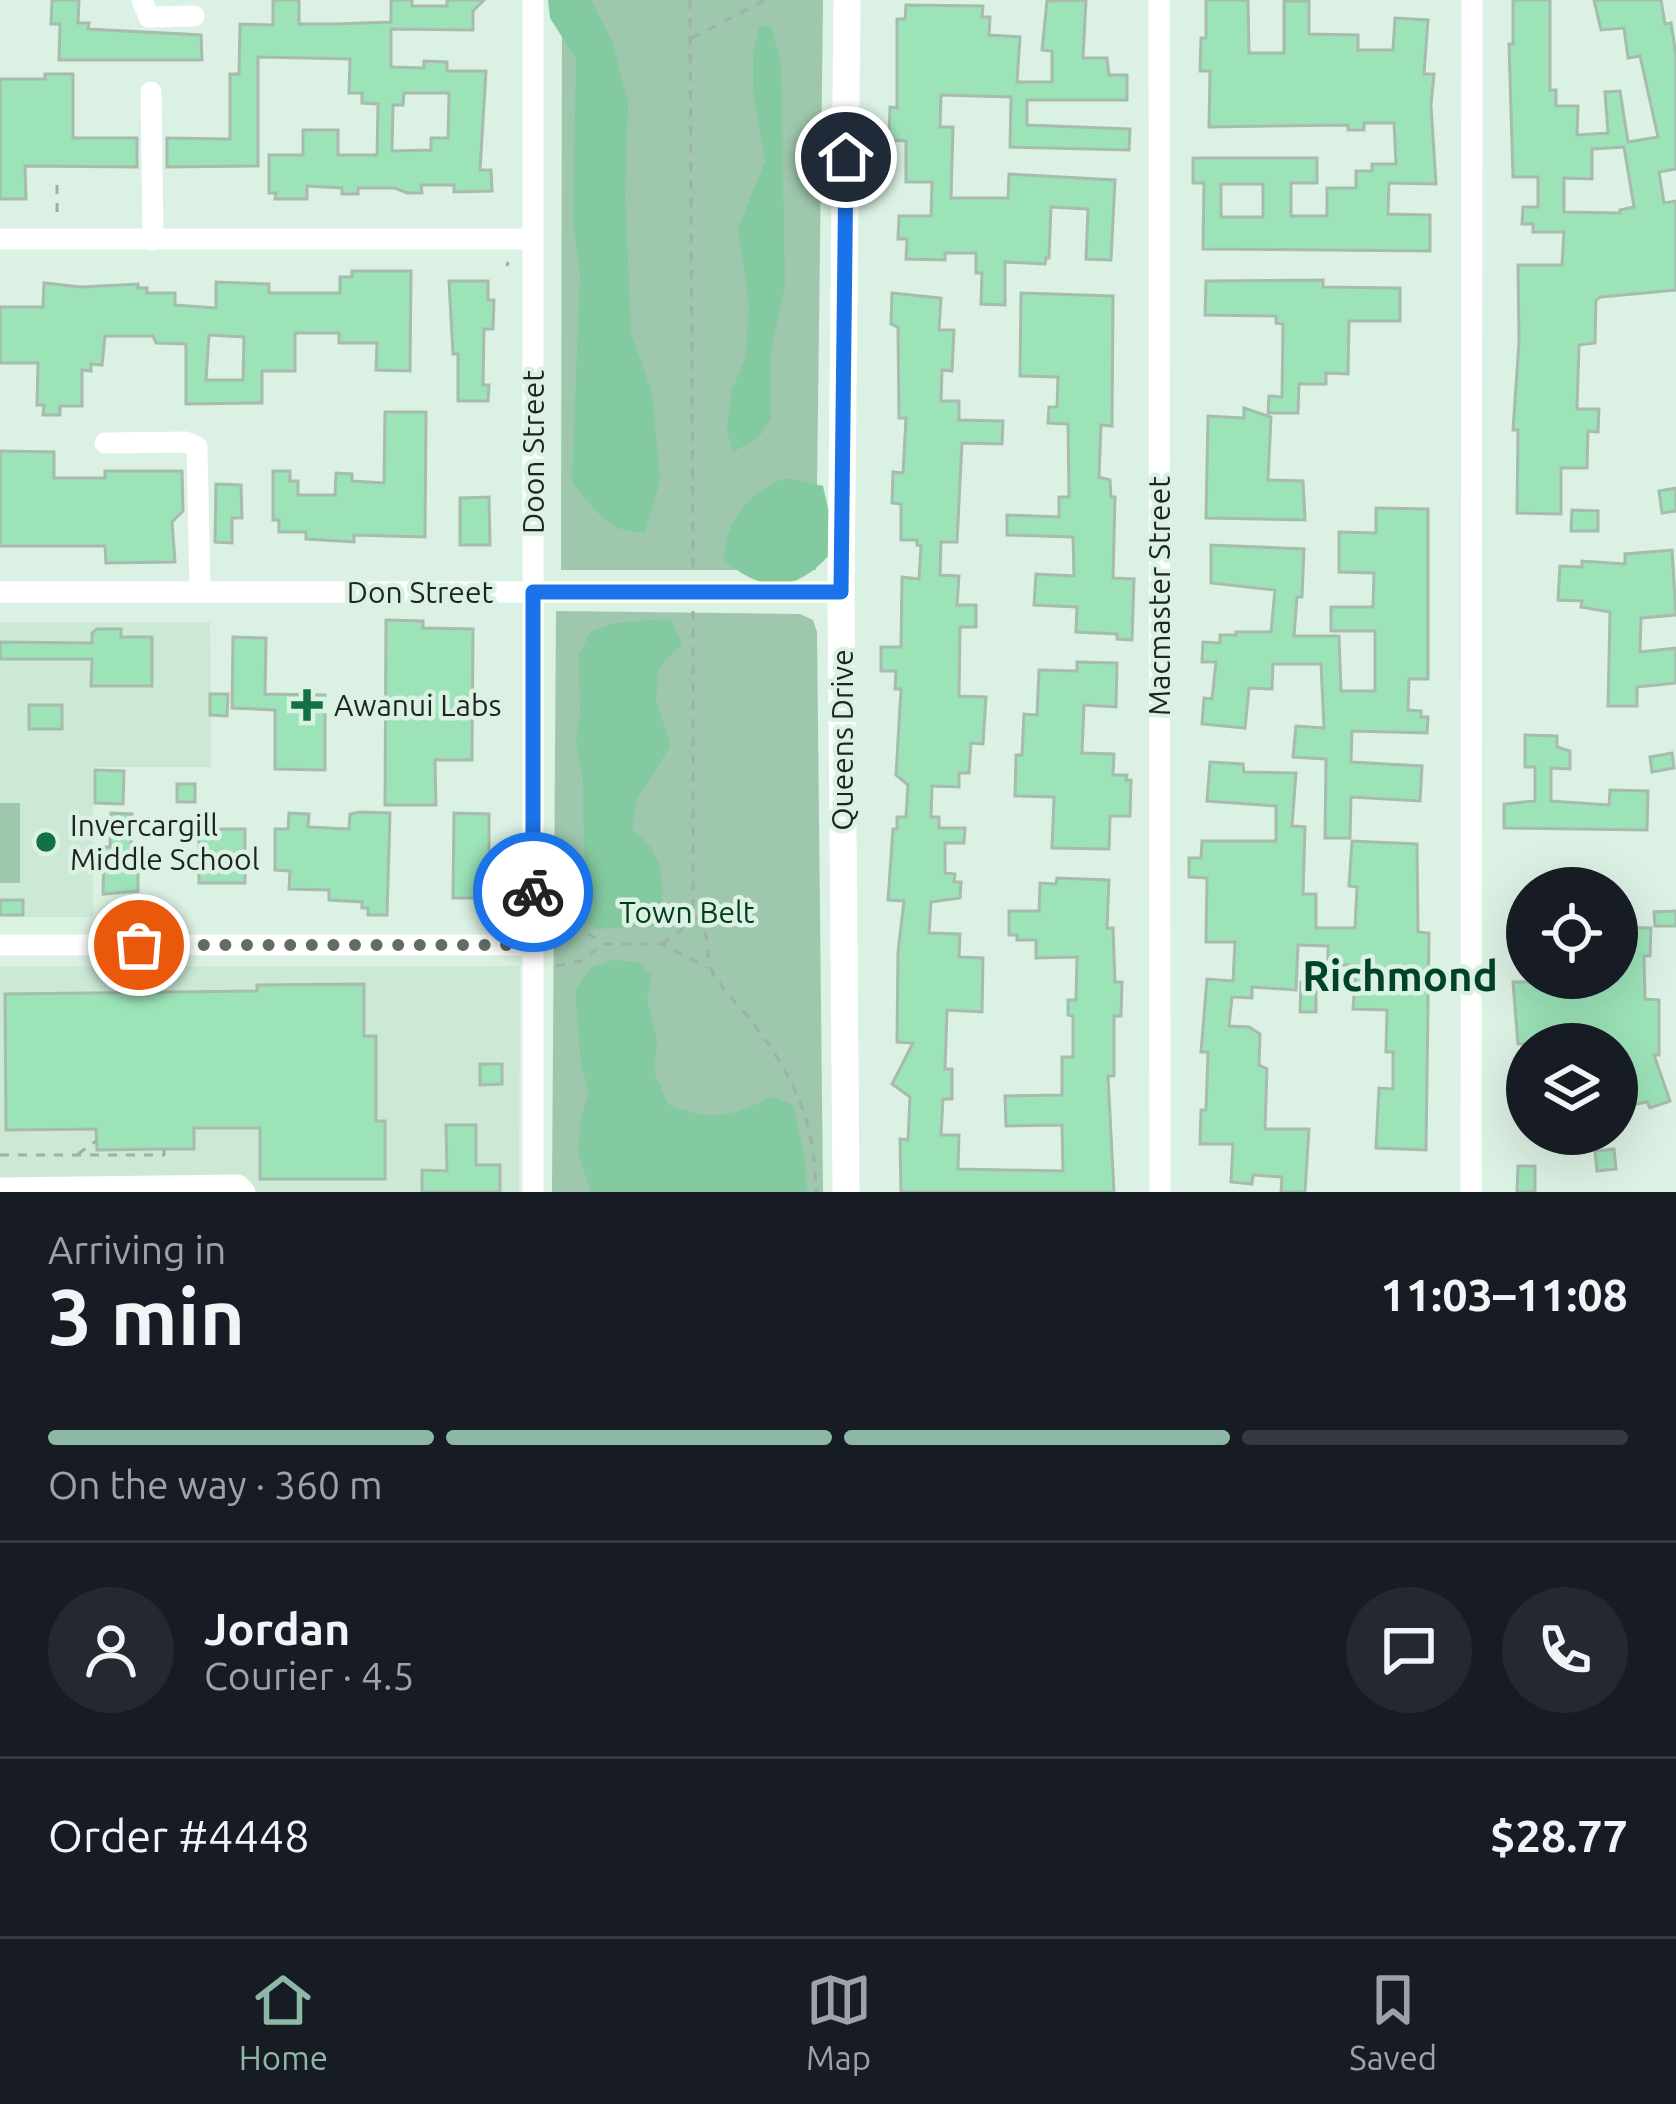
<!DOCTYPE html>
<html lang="en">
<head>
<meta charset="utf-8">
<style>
	:root { --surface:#171b24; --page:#242831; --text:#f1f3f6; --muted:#9ea1a6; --line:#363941; --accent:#8db8a6 }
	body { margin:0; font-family:Ubuntu,sans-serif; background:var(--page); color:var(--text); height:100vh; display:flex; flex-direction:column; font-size:45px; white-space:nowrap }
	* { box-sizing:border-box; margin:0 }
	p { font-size:39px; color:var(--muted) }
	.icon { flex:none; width:66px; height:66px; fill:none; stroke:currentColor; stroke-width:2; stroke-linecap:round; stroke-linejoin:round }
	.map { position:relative; height:1192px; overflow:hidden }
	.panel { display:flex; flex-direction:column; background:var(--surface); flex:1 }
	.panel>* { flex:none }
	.fabs { position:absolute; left:1506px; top:867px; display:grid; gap:24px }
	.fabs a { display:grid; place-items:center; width:132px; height:132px; border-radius:50%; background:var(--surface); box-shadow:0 12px 48px #0002; font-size:60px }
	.pin { position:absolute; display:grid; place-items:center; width:102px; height:102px; color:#fff; margin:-51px; border:6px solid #fff; border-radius:50%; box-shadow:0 3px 12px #0007 }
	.courier { position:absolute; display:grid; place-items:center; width:120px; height:120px; margin:-60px; border:9px solid #1a73e8; border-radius:50%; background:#fff; color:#222; box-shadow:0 3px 15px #0007 }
	.head em { font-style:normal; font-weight:700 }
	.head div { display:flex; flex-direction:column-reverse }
	.head { display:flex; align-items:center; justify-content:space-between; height:204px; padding:0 48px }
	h1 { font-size:78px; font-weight:700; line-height:90px }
	.bar { display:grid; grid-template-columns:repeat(4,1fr); gap:18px 12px; align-content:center; height:144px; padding:0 48px }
	.bar i { height:15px; border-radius:9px; background:var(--line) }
	.bar .on { background:var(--accent) }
	.bar p { grid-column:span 4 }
	.line { display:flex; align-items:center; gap:30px; padding:0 48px; border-top:3px solid var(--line) }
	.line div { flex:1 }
	.round { display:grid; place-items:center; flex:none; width:126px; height:126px; border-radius:63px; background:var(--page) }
	.tab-bar { display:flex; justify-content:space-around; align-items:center; height:168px; border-top:3px solid var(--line); background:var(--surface); font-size:33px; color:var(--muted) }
	.tab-bar a { display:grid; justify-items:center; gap:6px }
	.tab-bar .on { color:var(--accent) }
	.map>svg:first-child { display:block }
</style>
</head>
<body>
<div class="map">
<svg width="1676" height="1192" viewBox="0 0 1676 1192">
	<rect width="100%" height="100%" fill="#dbf1e3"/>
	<g fill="#cce9d6">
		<path d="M0,622H210L211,767H93V917H0Z"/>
		<path d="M0,966H520L519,1192H0Z"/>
	</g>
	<g fill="#9ec7ad">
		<path d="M562,0H823L816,570H561Z"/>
		<path d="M556,611L800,614L813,620L817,632L823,1192H552Z"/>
		<rect x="0" y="803" width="20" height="80"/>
	</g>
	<g fill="#84caa0">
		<path d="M548,0H591L612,41L628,101L625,194L631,332L652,393L660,481L645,532C609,535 593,507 572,482L580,274L573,220L576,59L550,18Z"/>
		<path d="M759,26H771L781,63L785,285L771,350V419L759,437L733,452L727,431L731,392L746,356L749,303L738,228L765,161L753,91V54Z"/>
		<path d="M787,478L823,486L830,517L831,553C796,593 764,594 724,560C725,522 750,488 787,478Z"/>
		<path d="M653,620L672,621L682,645L658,669L656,700L671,745L636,801L632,830C664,849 669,892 655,926L598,929L582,923L576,905L584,867L583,779L576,744L580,713L579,655L590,632L614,623Z"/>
		<path d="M613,960L638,962L652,975L647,1000L657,1040L654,1072L668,1104C716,1124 728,1115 773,1097L793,1105L804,1154L807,1192H591L578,1153L581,1116L589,1093L581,1064L575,990L590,968Z"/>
	</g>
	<g fill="#9ce3b8" stroke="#a7bcae" stroke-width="3" fill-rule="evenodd">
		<path d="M52,0H79L78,23H89L88,29L201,35L202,60H59L60,24H51Z"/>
		<path d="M273,0H299V24H335L391,22V0H412V6H447V0H484L473,11V30L391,29V67L424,68V61L447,62V71H486L480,170H491L492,191L454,192V185H421L422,193H407L395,188H358V194H342V188L307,186V199H275L276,193H269V155H303V130H338V155H377L378,104L362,103V93H349L350,59L258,57V166L167,167V138L230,139V74H239L240,24L273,25ZM404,93H449L448,138H431V150L392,151L393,105H403Z"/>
		<path d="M1086,0L1083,58H1107L1109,75H1127V100H1027V125L1130,129L1129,150L1010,147L1011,97L941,95L940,127H953L951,198H1008L1009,174L1115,180L1111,260L1086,259L1088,209L1051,207L1049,258H1046L1045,264L1005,262V305L981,304L982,273H976V253H945V260L906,259L907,239H898L899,216H931L932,182H906V141L889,140L890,107L897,108V19H905L906,5L983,6L982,17H990L989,35L1020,37L1017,82H1052V51L1042,50L1047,1Z"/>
		<path d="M1206,0H1248L1249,53H1284V1H1309V34L1358,35V50H1393L1395,18L1428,20L1424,74H1434L1431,105L1436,184L1389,183L1388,214L1430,215V251L1203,249L1204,183H1193V158H1317V183H1291V216H1327V188H1356V171H1372V164H1396L1394,123H1364V130H1348V125L1209,127L1210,71H1200L1201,38H1206ZM1221,184H1263V217H1221Z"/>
		<path d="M1513,0H1550V90H1556V106H1578L1577,135L1608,133L1605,92L1620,91L1628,142L1658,137L1640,56L1628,58L1624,28L1601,30L1594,0H1661L1665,24L1671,23L1676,55V169L1659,172L1664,203L1676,201V290L1601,297L1596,300L1595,343L1579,345L1577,409H1599L1598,432L1588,431L1587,468H1561V514L1517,513L1518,430H1513L1519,342L1518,265H1562L1564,232H1533V224H1522L1523,207H1538V177H1513L1509,44H1513ZM1624,147L1634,207L1620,210V213L1564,212V178L1592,179V149Z"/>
		<path d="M45,74H73V138H137V167L25,166L26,199H0V79H45Z"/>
		<path d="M352,271H411L410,371L376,370L377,343H339V333H295V371H262V403L186,404V344L156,343L153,336H105L102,365L91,364V371L82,370V406H60V415H43L44,405H37L38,363H0V307H43L44,283L81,287L138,284V288H147V293H175V305L216,308V282L269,284V293H340V277H352ZM209,335L244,337L243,380H206Z"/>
		<path d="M1323,280V287L1400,288V321H1349L1348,374L1326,373V384H1299L1298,413H1268L1269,396L1282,397L1283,324L1276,323V316L1205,315L1206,281Z"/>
		<path d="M449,281H488V300H494L493,329H484L483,385H489L488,401H458V354H453Z"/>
		<path d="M892,293L941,298L939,330H954L952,371L942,370L941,401H959V420L1003,421L1002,444L962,443L957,542H941L940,575L959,576L957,605H976V627H960L959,696L986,697L983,744L971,743L969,773H959V787L932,786L931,817H939V828H965L964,843H945V873L955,874L954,882H961L960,898L931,902L929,933L960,934L959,957L983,958L982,1012L947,1010L945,1069H952V1099H943L941,1135H959L958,1169L1063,1171L1062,1125L1006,1126L1005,1096L1062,1095V1057H1073V1016L1068,1015V1000H1076L1077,957L1036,958V940H1017V935H1009V911H1039L1040,883L1056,884L1057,878L1109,880L1107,928H1113L1115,982H1122L1121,1016H1114V1076H1108L1114,1192H901L900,1139L908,1140L910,1097L892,1084L913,1043L897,1042L898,952L904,901L888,900L893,829H897V817H906L908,785L896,775L901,689H895L896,671H881V647H901L902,577L919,579L921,546L917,545V540H901V504L892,503L893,472L903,473L906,418H899L898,327L891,324Z"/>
		<path d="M1021,293L1113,296L1112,426L1101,425L1099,477L1110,480L1111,497H1115L1113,578L1134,579L1132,640L1117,639V634L1076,632L1077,607L1034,605L1036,574L1074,576L1073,537L1007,535V515L1059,517V497H1069L1068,424L1048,423L1049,407H1057L1058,377L1020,376Z"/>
		<path d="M1244,408L1271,417L1268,480L1303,481L1305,520L1206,518L1208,416L1244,418Z"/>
		<path d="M385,412H426L425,537L354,535V542L306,539V532H279V520H273V471H290V481H298V495H335L336,473L352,474V481L384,483Z"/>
		<path d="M0,451L54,452V478H105V471H182L183,511L172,522L175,562L106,563L105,546H0Z"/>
		<path d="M216,484L241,485L242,518H232V543L215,542Z"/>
		<path d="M1676,488V511L1662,513L1659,491Z"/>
		<path d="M489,497L490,545H460V498Z"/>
		<path d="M1376,508L1428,509V679H1409L1408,710L1421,711V717H1428L1427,733L1352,731L1351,762L1422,766L1420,801L1351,797L1350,838H1325L1326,759L1293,757L1296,726L1324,728L1321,664H1273L1272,689L1249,688L1245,728L1202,724L1204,698L1212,699L1216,662H1202L1203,642L1220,643V635H1236V632H1271L1275,590L1211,583V545L1304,549L1302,597H1297L1294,636H1339L1341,691H1375V631H1331V607H1373L1374,573L1339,572V532L1376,533Z"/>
		<path d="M1572,510L1598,511V531H1571Z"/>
		<path d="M1672,550L1676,615L1641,618L1640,652L1676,648V683L1637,687V706H1608L1610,612L1581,607L1582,601L1558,600L1560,566L1582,567V561L1625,564V554Z"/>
		<path d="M386,620L423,621V628L473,629L472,760H435L436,805H385Z"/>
		<path d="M97,629H121V637H152V686H91L92,659H0V642L92,643V633Z"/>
		<path d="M233,637L266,638L265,694L325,695V770L275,769V710L232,708Z"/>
		<path d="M1077,662L1117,663L1116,707L1084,705L1082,753L1114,754L1113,775H1127L1126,780H1131L1130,816H1110L1109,849L1052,848L1054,797L1015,796L1016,755H1022L1024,714L1037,715L1039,670L1077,671Z"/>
		<path d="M210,694H228L227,716L210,715Z"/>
		<rect x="29" y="705" width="33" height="24"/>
		<path d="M1525,735L1557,736V747L1570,751V769L1551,768V801L1609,805L1610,790L1648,791L1647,830L1504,828V804L1535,801V767H1525Z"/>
		<path d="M1672,753L1674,768L1652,772L1650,757Z"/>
		<path d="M1210,762L1243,764L1244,772L1296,773L1292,826L1305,827L1303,894H1316V928H1355L1357,887L1349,886L1352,841L1417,844L1418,932L1429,933L1426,1150L1376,1148L1379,1088L1393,1089V1052H1386L1387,1010L1353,1009L1356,965H1328V946L1298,945L1296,990L1252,987V998L1232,997L1229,1026L1249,1027L1260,1034L1259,1065L1267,1069L1265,1129H1309L1305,1192H1281L1282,1177L1253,1175L1252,1184L1231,1182L1233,1144H1200L1201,1110H1206L1208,1052H1201L1207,979L1233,981L1235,942H1206L1207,878L1189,877V858H1201L1202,841H1276V806L1207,801Z"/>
		<path d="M95,770L124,771L123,804L95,803Z"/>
		<rect x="177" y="784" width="18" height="18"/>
		<path d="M360,812L390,813L387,915H368V908H362V902L329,900V890L289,889L290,871L275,870V829H288L289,813L309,814L308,827L349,829L350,814Z"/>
		<path d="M111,813L132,814L131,848L133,860H138V891L103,894L104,847H110Z"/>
		<path d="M454,813L489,814V898H453Z"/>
		<rect x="199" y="829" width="46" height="54"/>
		<rect x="0" y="900" width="23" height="15"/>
		<path d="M1676,911V926H1655L1654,912Z"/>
		<path d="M1619,927L1651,928L1650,956H1644L1645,999L1659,1000V1055H1654L1670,1101L1650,1108L1647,1102L1617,1108V1044H1518L1513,982L1617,981Z"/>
		<path d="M1301,982H1316V1012H1300Z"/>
		<path d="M364,984V1036H376V1121H385V1179H260V1128H194V1149H164L97,1150L96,1129L6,1130L5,994L257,991V985Z"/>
		<path d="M480,1064H502V1084L480,1085Z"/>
		<path d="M446,1125H476V1165H500V1192H422V1170L447,1171Z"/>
		<path d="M1614,1149L1616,1169L1597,1171L1595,1151Z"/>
		<path d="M1518,1166H1535V1192H1517Z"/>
	</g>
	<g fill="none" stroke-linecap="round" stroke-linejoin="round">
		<g stroke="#9fb0a5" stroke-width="3" stroke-dasharray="9 9" stroke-linecap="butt">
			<path d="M690,0L693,572"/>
			<path d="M692,38L765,0"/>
			<path d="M57,185V216"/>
			<path d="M507,266L508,262"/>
			<path d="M693,611V912C716,941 702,950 712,971C721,989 740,1006 752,1022C795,1078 815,1121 816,1192"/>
			<path d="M554,922L582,929L603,944"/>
			<path d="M662,944L680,931L692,913"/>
			<path d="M556,966L581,961L603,944H662L708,968"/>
			<path d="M78,1154L96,1141"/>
			<path d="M0,1155H164V1149"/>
		</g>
		<g stroke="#fff" stroke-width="21">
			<path d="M142,0L149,17L194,16"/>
			<path d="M533,0V1192"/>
			<path d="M1159,0L1160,1192"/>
			<path d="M151,92L153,240"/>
			<path d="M0,239H533"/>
			<path d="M105,443L186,442L197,447L200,591"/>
			<path d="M0,592H841"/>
			<path d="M0,945H533"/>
			<path d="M0,1188L238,1185L245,1192"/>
			<path d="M1471,1192L1472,0"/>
		</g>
		<path stroke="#fff" stroke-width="27" d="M846,1192L841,592L847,0"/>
	</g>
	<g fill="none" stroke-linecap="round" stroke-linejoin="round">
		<path stroke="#606c64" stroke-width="12" stroke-dasharray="0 21.6" d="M139,945H533V892"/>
		<path stroke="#1a73e8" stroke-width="15" d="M533,892V592H841L846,157"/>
	</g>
	<g fill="#137045" stroke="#dbf1e3" stroke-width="4.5">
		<path d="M301 687h12v12h12v12h-12v12h-12v-12h-12v-12h12z"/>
		<circle cx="46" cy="842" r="12"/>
	</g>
	<g text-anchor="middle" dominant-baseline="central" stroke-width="9" stroke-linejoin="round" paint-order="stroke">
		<g font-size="30" fill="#1e2520" stroke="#dbf1e3">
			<text transform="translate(533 452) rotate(-90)">Doon Street</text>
			<text x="420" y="592">Don Street</text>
			<text transform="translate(1159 596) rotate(-90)">Macmaster Street</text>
			<text transform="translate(842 740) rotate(-90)">Queens Drive</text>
		</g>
		<g font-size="30" fill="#1e2520" stroke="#dbf1e3" text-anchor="start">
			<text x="334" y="705">Awanui Labs</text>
			<text x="70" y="825">Invercargill<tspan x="70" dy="34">Middle School</tspan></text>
		</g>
		<g font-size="30" fill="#003a1f" stroke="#dbf1e3">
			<text x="687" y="912">Town Belt</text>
		</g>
		<g font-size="42" font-weight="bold" fill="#014326" stroke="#dbf1e3">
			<text x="1400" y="975">Richmond</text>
		</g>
	</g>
</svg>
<div class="fabs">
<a><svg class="icon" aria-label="locate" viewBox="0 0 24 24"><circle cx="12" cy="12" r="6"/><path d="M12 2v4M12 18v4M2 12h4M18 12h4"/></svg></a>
<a><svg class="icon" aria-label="layers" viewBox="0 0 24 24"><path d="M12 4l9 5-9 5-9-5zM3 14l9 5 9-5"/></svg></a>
</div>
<div class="pin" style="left:139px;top:945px;background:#ea580c"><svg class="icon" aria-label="bag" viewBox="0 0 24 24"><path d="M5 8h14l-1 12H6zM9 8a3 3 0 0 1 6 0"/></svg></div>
<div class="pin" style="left:846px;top:157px;background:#1f2937"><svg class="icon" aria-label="home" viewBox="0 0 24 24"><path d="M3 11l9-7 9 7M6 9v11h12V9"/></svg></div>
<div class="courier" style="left:533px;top:892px"><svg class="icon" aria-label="bike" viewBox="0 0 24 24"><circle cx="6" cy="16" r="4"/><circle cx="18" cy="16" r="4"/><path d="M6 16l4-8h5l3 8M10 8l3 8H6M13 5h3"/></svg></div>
</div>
<section class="panel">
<div class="head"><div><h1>3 min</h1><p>Arriving in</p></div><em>11:03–11:08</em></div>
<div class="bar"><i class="on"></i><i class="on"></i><i class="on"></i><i></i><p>On the way · 360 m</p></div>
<div class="line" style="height:216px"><a class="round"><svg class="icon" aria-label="person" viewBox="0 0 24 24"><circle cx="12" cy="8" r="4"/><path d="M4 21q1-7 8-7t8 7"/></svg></a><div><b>Jordan</b><p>Courier · 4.5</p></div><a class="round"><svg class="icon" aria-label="chat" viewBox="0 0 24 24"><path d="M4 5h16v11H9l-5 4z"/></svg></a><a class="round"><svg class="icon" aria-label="phone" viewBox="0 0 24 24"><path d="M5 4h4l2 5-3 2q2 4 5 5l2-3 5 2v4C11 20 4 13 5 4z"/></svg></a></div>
<div class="line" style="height:156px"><div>Order #4448</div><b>$28.77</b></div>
</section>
<nav class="tab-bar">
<a class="on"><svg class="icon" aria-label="home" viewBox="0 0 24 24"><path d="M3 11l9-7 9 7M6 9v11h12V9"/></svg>Home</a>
<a><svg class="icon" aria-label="map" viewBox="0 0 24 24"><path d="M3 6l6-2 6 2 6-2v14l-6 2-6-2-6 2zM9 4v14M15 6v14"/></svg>Map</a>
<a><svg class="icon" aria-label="saved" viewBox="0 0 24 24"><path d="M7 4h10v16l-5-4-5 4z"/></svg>Saved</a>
</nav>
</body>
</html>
